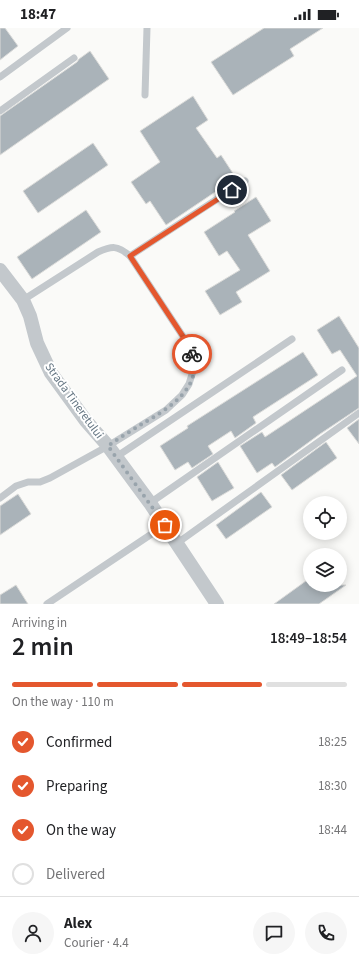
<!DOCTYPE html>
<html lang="en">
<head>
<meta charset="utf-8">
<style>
	:root { --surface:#fff; --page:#f6f6f6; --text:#202124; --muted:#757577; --line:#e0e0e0; --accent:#e4572e }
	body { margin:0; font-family:"Source Sans 3",sans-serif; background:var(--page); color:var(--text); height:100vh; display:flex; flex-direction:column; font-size:15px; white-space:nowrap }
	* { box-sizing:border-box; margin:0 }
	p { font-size:13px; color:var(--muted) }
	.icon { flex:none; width:22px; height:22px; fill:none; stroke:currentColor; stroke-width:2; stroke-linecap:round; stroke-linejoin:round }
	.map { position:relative; height:576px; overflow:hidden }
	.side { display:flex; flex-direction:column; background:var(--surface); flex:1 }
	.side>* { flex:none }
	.tools { position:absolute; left:303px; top:468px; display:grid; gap:8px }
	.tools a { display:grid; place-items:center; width:44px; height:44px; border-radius:50%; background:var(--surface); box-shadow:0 2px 10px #0003; font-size:20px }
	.pin { position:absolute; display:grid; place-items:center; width:34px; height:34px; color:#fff; margin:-17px; border:2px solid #fff; border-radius:50%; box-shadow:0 1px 4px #0007 }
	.courier { position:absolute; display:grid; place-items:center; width:40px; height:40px; margin:-20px; border:3px solid #e4572e; border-radius:50%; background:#fff; color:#222; box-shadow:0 1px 5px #0007 }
	.headline em { font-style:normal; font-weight:600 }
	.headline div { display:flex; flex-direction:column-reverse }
	.headline { display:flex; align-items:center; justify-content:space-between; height:68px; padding:0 12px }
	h1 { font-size:26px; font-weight:600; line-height:30px }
	.bar { display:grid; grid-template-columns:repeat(4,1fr); gap:6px 4px; align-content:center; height:48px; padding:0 12px }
	.bar i { height:5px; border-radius:3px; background:var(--line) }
	.bar .current { background:var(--accent) }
	.bar p { grid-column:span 4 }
	.line { display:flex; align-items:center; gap:10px; padding:0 12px; border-top:1px solid var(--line) }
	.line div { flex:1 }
	.round { display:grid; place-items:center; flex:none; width:42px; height:42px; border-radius:21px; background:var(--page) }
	ol { padding:0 12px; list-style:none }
	li { display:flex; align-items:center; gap:12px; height:44px }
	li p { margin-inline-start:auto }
	li .icon { padding:4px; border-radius:50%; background:var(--accent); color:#fff; stroke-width:4 }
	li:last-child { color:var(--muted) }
	li i { width:22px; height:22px; border:2px solid var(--line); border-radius:50% }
	.status { display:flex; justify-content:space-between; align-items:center; height:28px; padding:0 20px; background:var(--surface); direction:ltr }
	.status svg { height:11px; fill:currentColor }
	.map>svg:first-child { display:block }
</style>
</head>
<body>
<div class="status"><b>18:47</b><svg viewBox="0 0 49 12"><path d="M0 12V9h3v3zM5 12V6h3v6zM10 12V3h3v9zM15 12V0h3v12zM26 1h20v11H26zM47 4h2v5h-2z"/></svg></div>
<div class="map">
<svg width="359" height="576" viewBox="0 0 359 576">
	<rect width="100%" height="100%" fill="#fafaf8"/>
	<g fill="#aab3b9" stroke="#dcdcda">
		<path d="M0,0H5L18,18L0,32Z"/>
		<path d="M264,0H323L290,21L294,28L233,67L211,34Z"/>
		<path d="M90,23L109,51L0,127V88L77,34L79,31Z"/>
		<path d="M193,68L208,92L196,100L217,130L221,127L236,150L166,197L150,173L146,176L131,154L160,134L140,103Z"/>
		<path d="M93,115L108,137L38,185L23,163Z"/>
		<path d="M256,169L271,193L248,207L270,243L236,264L242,274L220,287L205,263L240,242L227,223L219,228L204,204L235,184L234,183Z"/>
		<path d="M86,182L101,204L32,251L17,229Z"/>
		<path d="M339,288L359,320V380L320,406L275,439L272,435L257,445L240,418L262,404L265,409L357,348L340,322L332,326L317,302Z"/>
		<path d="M303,324L318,347L253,389L256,395L235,410L231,403L208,418L213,426L192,440L188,434L175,442L160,418L188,400L187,398Z"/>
		<path d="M359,391V416L347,400Z"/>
		<path d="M326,414L337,430L292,462L281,447Z"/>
		<path d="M218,434L234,460L212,473L197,449Z"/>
		<path d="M261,464L272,479L226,511L216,497Z"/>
		<path d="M18,466L31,486L0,507V478Z"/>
		<path d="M310,550V557H346L319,576H274Z"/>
		<path d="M16,557L28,576H0V567Z"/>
	</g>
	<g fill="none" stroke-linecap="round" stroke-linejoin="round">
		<g stroke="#c3c8cc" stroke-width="7">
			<path d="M0,49L67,0"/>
			<path d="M145,67L147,0"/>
			<path d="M0,83L74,30"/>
			<path d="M130,228L245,153"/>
			<path d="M116,429L292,311"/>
			<path d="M0,470L16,458L28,454H40L50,450L108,418L166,382L182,367L189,356L193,343V329L188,316L130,228C117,217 112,218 98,224L23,272"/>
			<path d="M150,475L342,342"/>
			<path d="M176,516L359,385"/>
			<path d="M47,576L165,497"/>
		</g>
		<path stroke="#c3c8cc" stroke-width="14" d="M0,242L23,272L30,288L37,315L51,345L86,393L108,418L150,475L217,576"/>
	</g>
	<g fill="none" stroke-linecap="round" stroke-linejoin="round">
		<path stroke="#99a4ac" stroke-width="4" stroke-dasharray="0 7.2" d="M165,497L108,418C119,410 131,403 142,396C166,382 204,360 192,326"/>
		<path stroke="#e4572e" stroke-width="5" d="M192,326L188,316L130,228L232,162"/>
	</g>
	<g text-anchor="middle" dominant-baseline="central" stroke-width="4" stroke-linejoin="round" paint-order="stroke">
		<g font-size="12" fill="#657683" stroke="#fff">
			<text transform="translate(74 373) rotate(54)">Strada Tineretului</text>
		</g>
	</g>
</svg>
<div class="tools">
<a><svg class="icon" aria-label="locate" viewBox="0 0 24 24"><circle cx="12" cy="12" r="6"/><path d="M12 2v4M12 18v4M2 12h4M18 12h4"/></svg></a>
<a><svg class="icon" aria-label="layers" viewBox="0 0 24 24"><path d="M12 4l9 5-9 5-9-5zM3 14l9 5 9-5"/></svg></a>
</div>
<div class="pin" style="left:165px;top:497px;background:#ea580c"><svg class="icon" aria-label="bag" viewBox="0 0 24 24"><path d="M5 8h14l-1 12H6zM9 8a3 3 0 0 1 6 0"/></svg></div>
<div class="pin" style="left:232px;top:162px;background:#1f2937"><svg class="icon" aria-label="home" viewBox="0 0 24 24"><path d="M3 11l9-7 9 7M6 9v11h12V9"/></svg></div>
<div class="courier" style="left:192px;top:326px"><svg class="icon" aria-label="bike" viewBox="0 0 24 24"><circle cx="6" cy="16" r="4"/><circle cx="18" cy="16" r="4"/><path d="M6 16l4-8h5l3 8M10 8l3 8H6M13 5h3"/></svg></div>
</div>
<section class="side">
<div class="headline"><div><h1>2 min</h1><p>Arriving in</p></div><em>18:49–18:54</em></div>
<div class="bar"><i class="current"></i><i class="current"></i><i class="current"></i><i></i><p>On the way · 110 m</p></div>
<ol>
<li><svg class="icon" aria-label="check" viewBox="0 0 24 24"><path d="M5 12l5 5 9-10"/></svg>Confirmed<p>18:25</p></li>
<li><svg class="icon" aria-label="check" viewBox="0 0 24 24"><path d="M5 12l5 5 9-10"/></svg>Preparing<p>18:30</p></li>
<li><svg class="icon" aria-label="check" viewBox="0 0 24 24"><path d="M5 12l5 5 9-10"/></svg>On the way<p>18:44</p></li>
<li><i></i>Delivered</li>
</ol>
<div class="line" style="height:72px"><a class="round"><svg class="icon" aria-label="person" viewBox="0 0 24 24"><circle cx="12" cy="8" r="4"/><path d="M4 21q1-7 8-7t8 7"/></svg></a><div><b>Alex</b><p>Courier · 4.4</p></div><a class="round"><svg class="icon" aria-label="chat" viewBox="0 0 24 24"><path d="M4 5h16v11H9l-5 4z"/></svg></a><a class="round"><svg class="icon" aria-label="phone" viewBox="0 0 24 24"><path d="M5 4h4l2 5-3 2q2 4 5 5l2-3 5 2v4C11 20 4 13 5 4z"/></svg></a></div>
</section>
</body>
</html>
